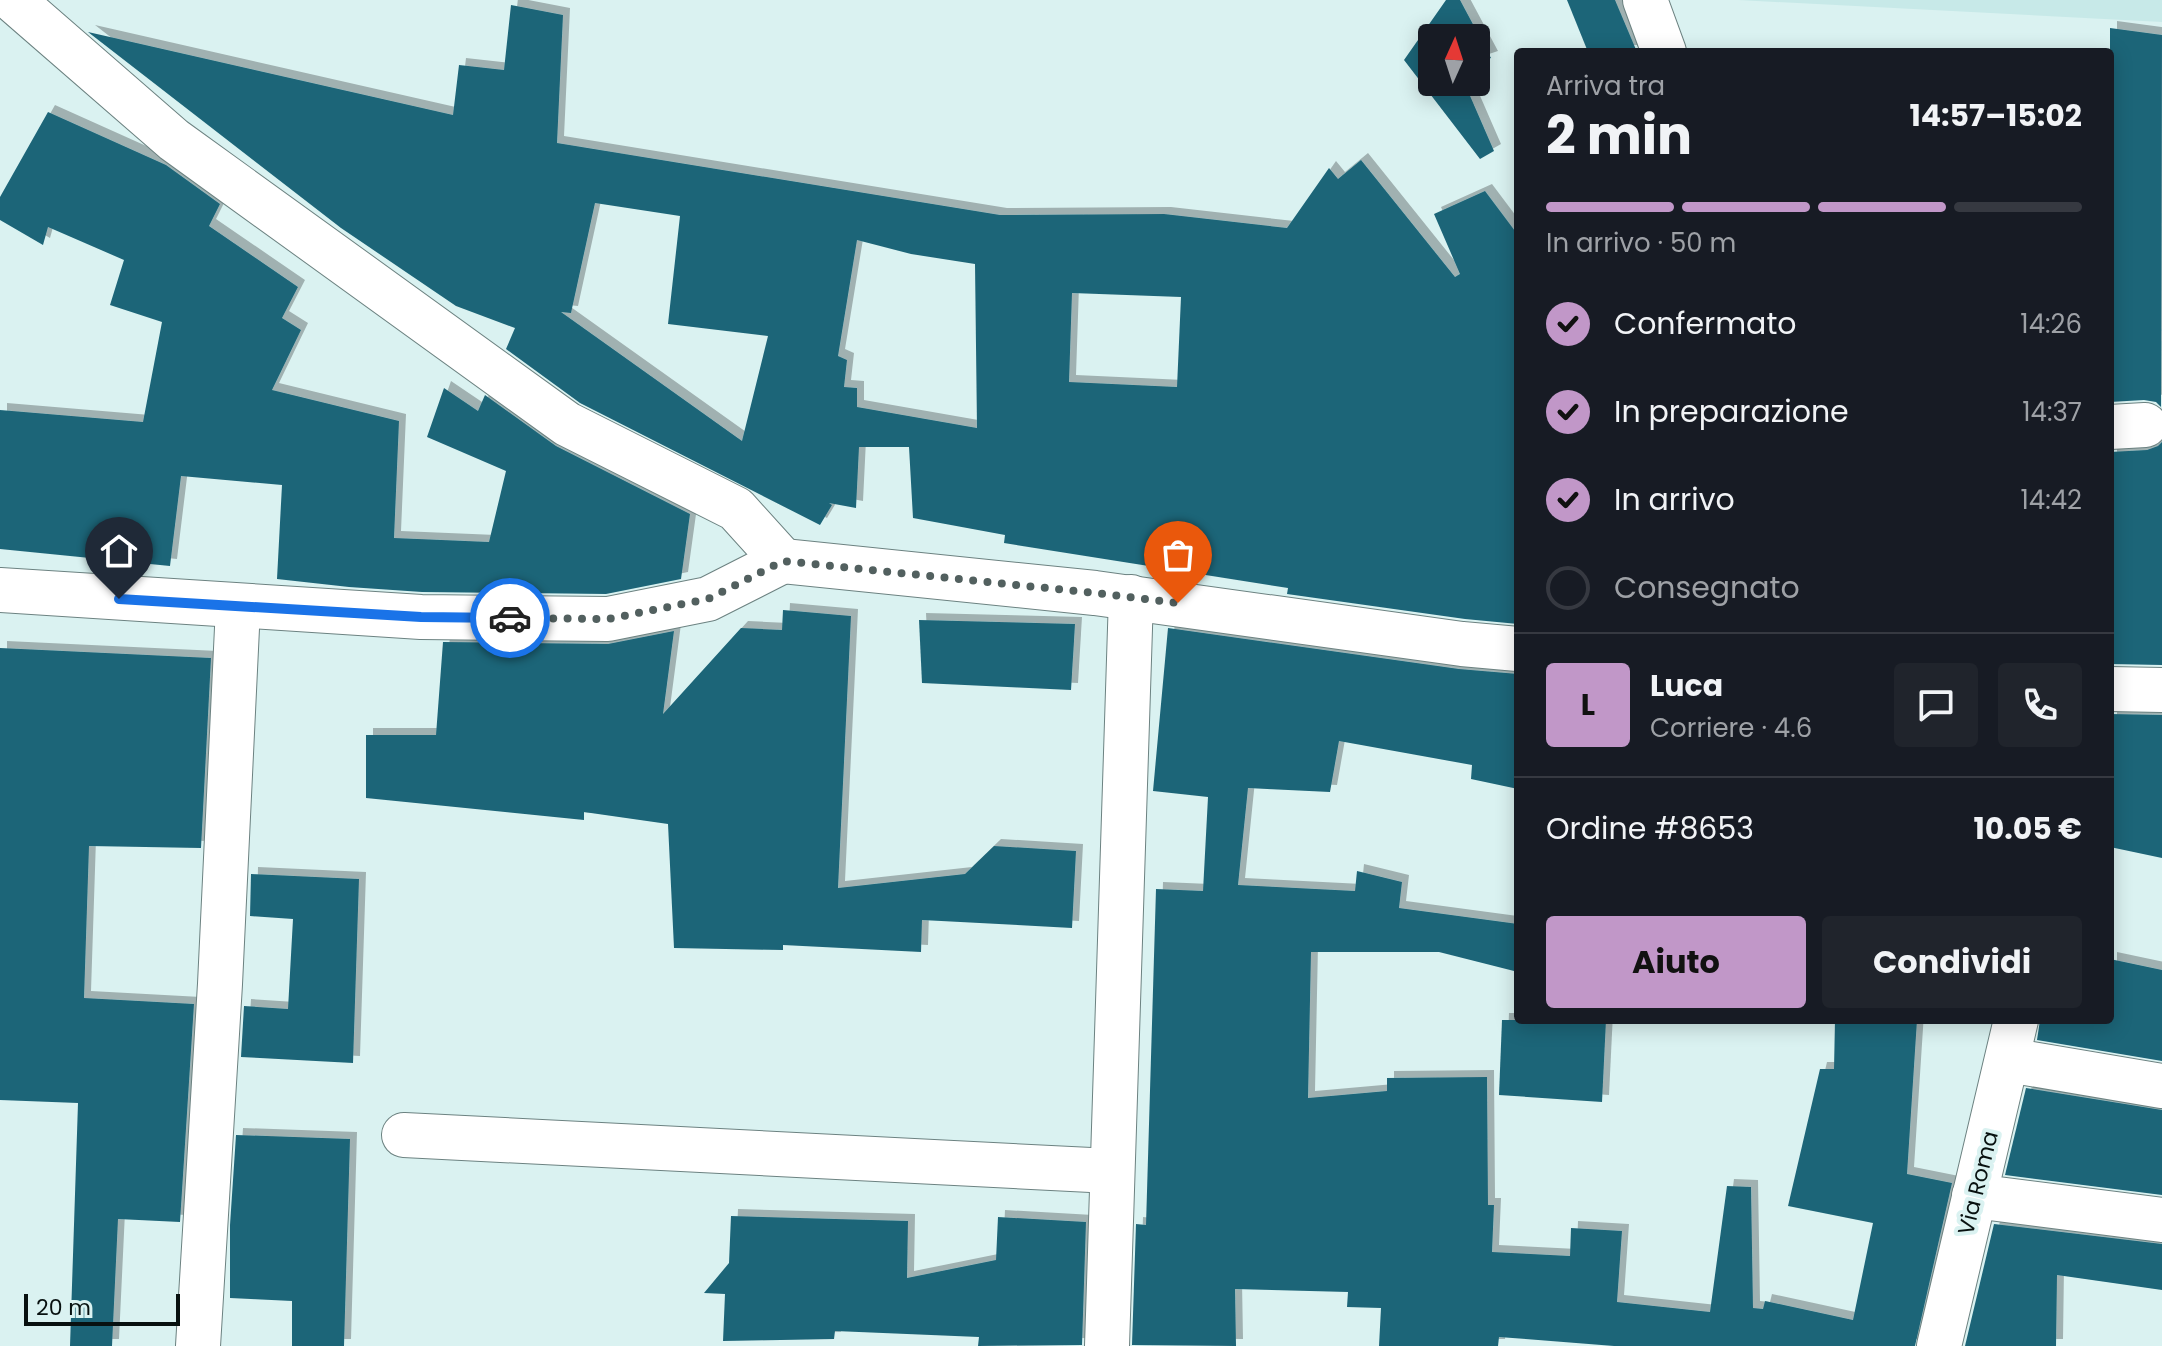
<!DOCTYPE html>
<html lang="it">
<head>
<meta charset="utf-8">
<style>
	:root { --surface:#171b24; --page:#20242c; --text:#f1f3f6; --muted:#9ea1a6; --line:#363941; --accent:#c197c8 }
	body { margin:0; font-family:Poppins,sans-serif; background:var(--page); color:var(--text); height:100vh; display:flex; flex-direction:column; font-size:30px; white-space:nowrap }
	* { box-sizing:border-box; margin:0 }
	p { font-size:26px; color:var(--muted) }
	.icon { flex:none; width:44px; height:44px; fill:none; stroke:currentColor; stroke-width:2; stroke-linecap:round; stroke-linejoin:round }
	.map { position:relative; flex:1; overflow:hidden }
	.panel { position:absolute; left:1514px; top:48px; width:600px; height:976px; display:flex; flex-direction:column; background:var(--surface); border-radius:8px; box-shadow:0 4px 20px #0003 }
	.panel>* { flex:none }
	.needle { width:52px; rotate:3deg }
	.controls { position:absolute; left:1418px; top:24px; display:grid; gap:16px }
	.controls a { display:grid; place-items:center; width:72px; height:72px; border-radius:8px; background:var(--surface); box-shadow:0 4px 20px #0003; font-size:40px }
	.scale { position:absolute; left:24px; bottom:20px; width:156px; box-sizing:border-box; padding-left:8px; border:4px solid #081110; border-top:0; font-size:22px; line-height:28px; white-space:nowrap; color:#081110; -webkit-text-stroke:6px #daf2f1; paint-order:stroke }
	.pin { position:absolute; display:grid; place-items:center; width:68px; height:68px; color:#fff; margin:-82px -34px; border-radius:50% 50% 50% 0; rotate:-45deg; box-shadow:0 0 8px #0007 }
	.pin .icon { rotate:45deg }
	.courier { position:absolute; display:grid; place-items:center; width:80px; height:80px; margin:-40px; border:6px solid #1a73e8; border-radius:50%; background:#fff; color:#222; box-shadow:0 2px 10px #0007 }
	.summary em { font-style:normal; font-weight:700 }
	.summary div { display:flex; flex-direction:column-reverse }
	.summary { display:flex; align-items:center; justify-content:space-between; height:136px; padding:0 32px }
	h1 { font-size:52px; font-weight:700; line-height:60px }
	.bar { display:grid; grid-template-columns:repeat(4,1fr); gap:12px 8px; align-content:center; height:96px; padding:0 32px }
	.bar i { height:10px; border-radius:6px; background:var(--line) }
	.bar .active { background:var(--accent) }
	.bar p { grid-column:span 4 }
	.line { display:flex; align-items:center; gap:20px; padding:0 32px; border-top:2px solid var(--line) }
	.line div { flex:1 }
	.round { display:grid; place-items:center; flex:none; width:84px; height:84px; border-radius:8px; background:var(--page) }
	ol { padding:0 32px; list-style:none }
	li { display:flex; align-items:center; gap:24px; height:88px }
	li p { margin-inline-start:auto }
	li .icon { padding:8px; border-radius:50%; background:var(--accent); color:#111; stroke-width:4 }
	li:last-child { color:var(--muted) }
	li i { width:44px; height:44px; border:4px solid var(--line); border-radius:50% }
	.cta { display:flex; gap:16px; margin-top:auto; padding:16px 32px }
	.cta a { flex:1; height:92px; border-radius:8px; background:var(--accent); color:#111; font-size:32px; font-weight:700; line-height:92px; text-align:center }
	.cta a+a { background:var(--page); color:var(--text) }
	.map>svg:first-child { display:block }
</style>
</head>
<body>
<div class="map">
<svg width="2162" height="1346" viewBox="0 0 2162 1346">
	<defs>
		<filter id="shadow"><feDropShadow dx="7" dy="-7" stdDeviation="0" flood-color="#0004"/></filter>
	</defs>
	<rect width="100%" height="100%" fill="#daf2f1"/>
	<path fill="#c7e9e8" d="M1738,0H2162V22Z"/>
	<g fill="#1d6578" fill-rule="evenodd" filter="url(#shadow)">
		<path d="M1446,0H1460L1491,58L1476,63V38H1432V82H1464L1494,151L1480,159L1404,60Z"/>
		<path d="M1567,0H1615L1637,52H1588Z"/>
		<path d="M511,5L563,15L557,143L1000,215L1164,214L1287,228L1329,168L1338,179L1361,160L1455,277L1460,274L1434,214L1485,191L1518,235V624L1465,619L1287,594L1288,588L1004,543L1005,535L913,518L909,447H859L856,508L829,503L832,505L820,525L580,403L506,349L515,328L456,306L341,228L88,32L453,115L459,65L504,70ZM595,203L680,216L668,324L768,336L742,441L561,312L571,313ZM857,240L911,254L975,264L977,428L857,407V388L844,387L847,360L838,356ZM1072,293L1181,297L1177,387L1069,382Z"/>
		<path d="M2110,28L2162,35L2161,407L2156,402L2144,400L2110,402Z"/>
		<path d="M48,112L166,165L220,204L209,226L298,287L282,318L301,330L272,390L399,421L394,538L489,542L506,471L427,437L444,388L478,411L485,395L556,446L690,514L681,579L606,594L422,592L349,587L277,579L282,485L181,476L170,566L0,549V410L143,422L162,322L110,305L124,260L48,227L43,245L0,220V197Z"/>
		<path d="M2162,442V665L2110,664V452L2147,450L2158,446Z"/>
		<path d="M783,610L851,616L838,888L965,874L994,846L1076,851L1072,928L922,920L921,952L783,945V950L674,948L668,824L584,812V820L366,798V735H436L443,642L608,644L674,631L663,714L741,628L782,630Z"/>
		<path d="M919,620L1075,624L1071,690L922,683Z"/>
		<path d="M1168,628L1459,669L1518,674V789L1471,779L1472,765L1339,741L1330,792L1248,788L1238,885L1355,891L1357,871L1402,882L1399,908L1518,924V972L1439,952H1311L1308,1098L1387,1091V1078L1487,1077L1488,1205H1494L1492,1252L1570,1256L1571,1228L1622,1231L1617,1302L1710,1312L1727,1186L1751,1187L1753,1308L1763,1309L1765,1301L1853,1320L1873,1223L1788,1206L1820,1069H1834L1835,1020H1917L1907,1174L1952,1183L1915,1346H1614L1499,1337L1498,1346H1379L1381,1308L1347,1307L1348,1292L1235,1289L1236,1346L1132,1345L1136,1224L1146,1225L1156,889L1203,891L1208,797L1153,791Z"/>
		<path d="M0,648L211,658L201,848L89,846L84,998L194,1004L180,1222L118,1219L112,1346H70L78,1103L0,1100Z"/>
		<path d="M2110,714L2162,715V858L2110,847Z"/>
		<path d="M251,874L359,879L353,1063L241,1057L244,1006L288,1009L293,919L250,916Z"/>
		<path d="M2110,959L2162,970V1061L2037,1040L2040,1020H2110Z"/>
		<path d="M1502,1020H1606L1602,1102L1499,1095Z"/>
		<path d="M2026,1088L2162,1110V1195L2005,1175Z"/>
		<path d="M236,1135L350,1139L344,1346H292V1301L230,1298V1225Z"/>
		<path d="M731,1216L908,1221L907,1278L996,1260L998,1217L1086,1222L1082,1345L978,1346L979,1337L835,1331L834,1339L723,1341L725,1294L704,1293L729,1263Z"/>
		<path d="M1994,1224L2162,1244V1290L2057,1275L2056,1346H1965Z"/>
	</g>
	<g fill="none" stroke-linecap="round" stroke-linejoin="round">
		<g stroke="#6c8281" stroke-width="46">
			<g id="street">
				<path d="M13,0L174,140L567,424L736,509L783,561"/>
				<path d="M1645,0L1664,52"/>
				<path d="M2110,427L2145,425"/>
				<path d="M783,561L1095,593L1462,644L1518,649"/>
				<path d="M0,590L421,617L608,619L708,599L783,561"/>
				<path d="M2110,689L2162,690"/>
				<path d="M2008,1060L2162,1086"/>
				<path d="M404,1135L1111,1171"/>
				<path d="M1974,1196L2162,1220"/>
				<path d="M198,1346L220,984L238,607"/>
				<path d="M1107,1346L1131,597"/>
				<path d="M1939,1346L2016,1020"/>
			</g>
		</g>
		<use href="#street" stroke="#fff" stroke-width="44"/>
	</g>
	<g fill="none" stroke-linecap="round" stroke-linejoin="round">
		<path stroke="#52605f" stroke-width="8" stroke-dasharray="0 14.4" d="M510,618L608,619L708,599L783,561L1095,593L1178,603"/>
		<path stroke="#1a73e8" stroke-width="10" d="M119,599L421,617L510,618"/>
	</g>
	<g text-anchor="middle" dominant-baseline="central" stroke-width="8" stroke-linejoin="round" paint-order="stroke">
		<g font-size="22" fill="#081110" stroke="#daf2f1">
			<text transform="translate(1978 1183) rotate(-76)">Via Roma</text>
		</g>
	</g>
</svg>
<div class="controls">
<a><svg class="needle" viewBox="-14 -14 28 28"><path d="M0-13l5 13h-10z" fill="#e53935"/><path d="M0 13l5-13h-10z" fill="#9ea1a6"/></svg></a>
</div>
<div class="scale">20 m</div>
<div class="pin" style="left:1178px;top:603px;background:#ea580c"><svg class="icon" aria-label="bag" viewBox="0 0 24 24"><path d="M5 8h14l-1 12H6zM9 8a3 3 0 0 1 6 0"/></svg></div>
<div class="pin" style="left:119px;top:599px;background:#1f2937"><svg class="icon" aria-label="home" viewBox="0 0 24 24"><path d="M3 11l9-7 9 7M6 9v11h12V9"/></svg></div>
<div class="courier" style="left:510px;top:618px"><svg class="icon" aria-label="car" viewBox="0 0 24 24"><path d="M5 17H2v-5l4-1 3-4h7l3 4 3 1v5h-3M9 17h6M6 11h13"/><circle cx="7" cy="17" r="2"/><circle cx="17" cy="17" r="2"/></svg></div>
<section class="panel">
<div class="summary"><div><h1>2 min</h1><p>Arriva tra</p></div><em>14:57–15:02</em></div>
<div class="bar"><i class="active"></i><i class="active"></i><i class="active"></i><i></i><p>In arrivo · 50 m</p></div>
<ol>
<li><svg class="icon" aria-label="check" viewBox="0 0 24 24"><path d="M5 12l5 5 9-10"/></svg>Confermato<p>14:26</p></li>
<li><svg class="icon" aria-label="check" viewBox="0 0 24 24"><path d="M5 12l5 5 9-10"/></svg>In preparazione<p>14:37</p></li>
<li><svg class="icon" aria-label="check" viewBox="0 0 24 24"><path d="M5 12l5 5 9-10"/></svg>In arrivo<p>14:42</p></li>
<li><i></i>Consegnato</li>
</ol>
<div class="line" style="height:144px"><b class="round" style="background:var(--accent);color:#111">L</b><div><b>Luca</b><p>Corriere · 4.6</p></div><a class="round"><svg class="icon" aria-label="chat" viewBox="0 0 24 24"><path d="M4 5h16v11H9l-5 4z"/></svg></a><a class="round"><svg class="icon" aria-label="phone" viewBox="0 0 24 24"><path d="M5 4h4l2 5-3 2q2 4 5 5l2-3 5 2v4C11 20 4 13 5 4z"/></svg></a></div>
<div class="line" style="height:104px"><div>Ordine #8653</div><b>10.05 €</b></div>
<div class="cta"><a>Aiuto</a><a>Condividi</a></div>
</section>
</div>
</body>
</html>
